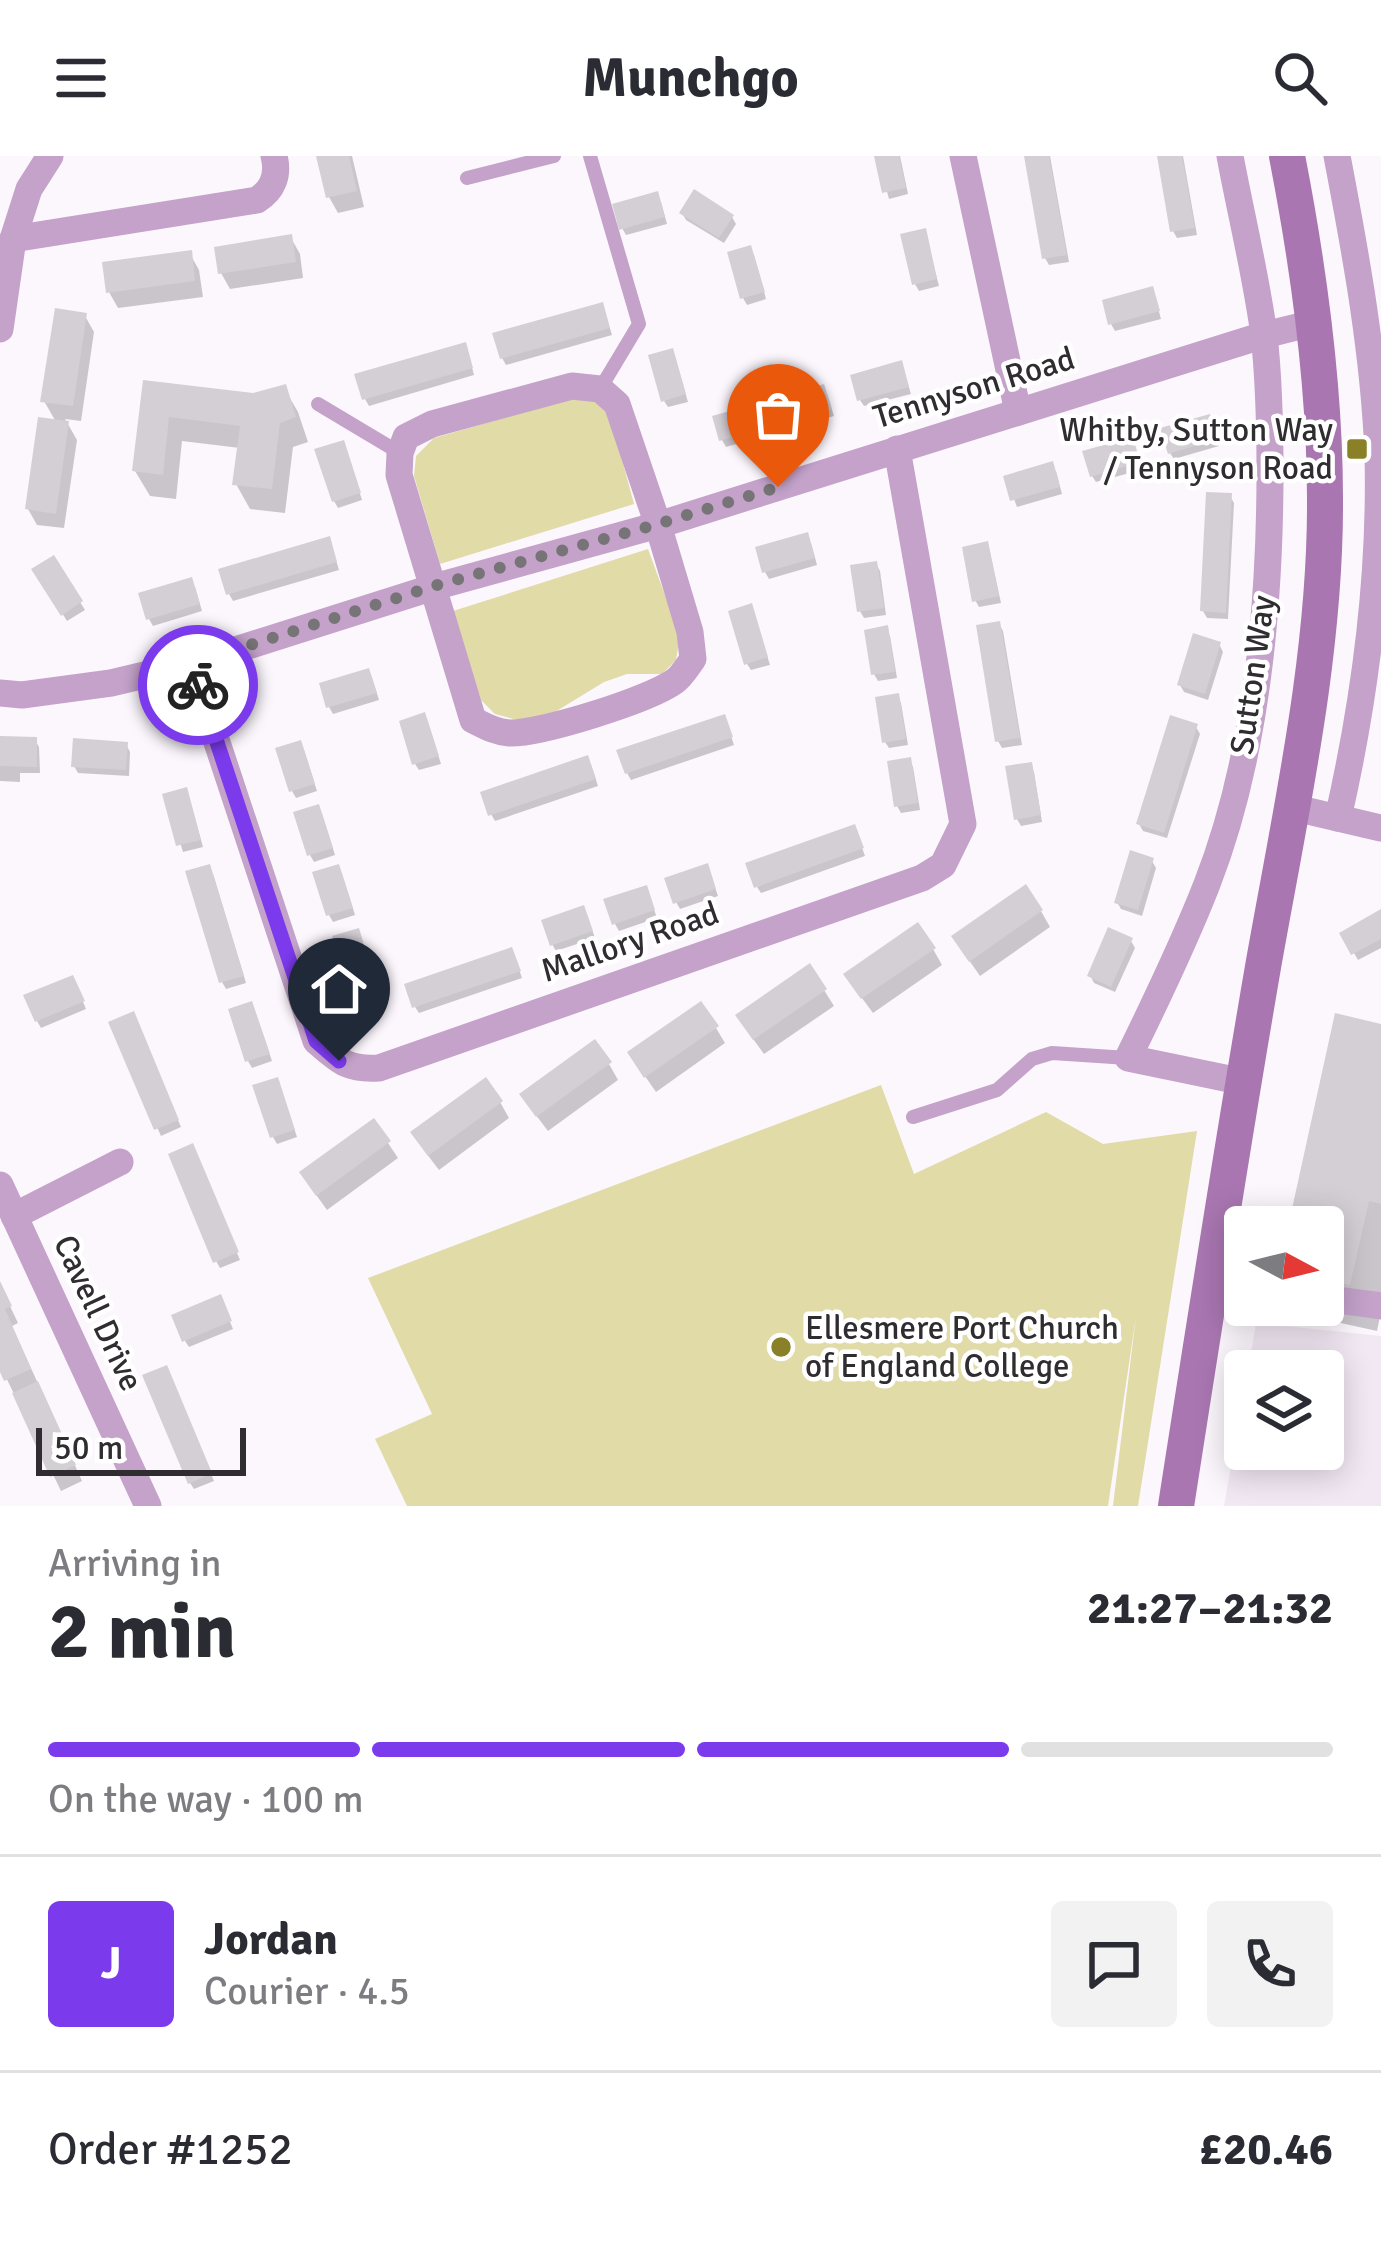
<!DOCTYPE html>
<html lang="en">
<head>
<meta charset="utf-8">
<style>
	:root { --surface:#fff; --page:#f2f2f3; --text:#2b2b33; --muted:#7c7c81; --line:#e1e1e2; --accent:#7c3aed }
	body { margin:0; font-family:Signika,sans-serif; background:var(--page); color:var(--text); height:100vh; display:flex; flex-direction:column; font-size:45px; white-space:nowrap }
	* { box-sizing:border-box; margin:0 }
	p { font-size:39px; color:var(--muted) }
	.icon { flex:none; width:66px; height:66px; fill:none; stroke:currentColor; stroke-width:2; stroke-linecap:round; stroke-linejoin:round }
	.map { position:relative; height:1350px; overflow:hidden }
	.sheet { display:flex; flex-direction:column; background:var(--surface); flex:1 }
	.sheet>* { flex:none }
	.needle { width:78px; rotate:97deg }
	.buttons { position:absolute; left:1224px; top:1050px; display:grid; gap:24px }
	.buttons a { display:grid; place-items:center; width:120px; height:120px; border-radius:12px; background:var(--surface); box-shadow:0 6px 30px #0003; font-size:60px }
	.scale { position:absolute; left:36px; bottom:30px; width:210px; box-sizing:border-box; padding-left:12px; border:6px solid #2f2d2f; border-top:0; font-size:33px; line-height:42px; white-space:nowrap; color:#2f2d2f; -webkit-text-stroke:9px #fff; paint-order:stroke }
	.pin { position:absolute; display:grid; place-items:center; width:102px; height:102px; color:#fff; margin:-123px -51px; border-radius:50% 50% 50% 0; rotate:-45deg; box-shadow:0 0 12px #0007 }
	.pin .icon { rotate:45deg }
	.courier { position:absolute; display:grid; place-items:center; width:120px; height:120px; margin:-60px; border:9px solid #7c3aed; border-radius:50%; background:#fff; color:#222; box-shadow:0 3px 15px #0007 }
	.overview em { font-style:normal; font-weight:700 }
	.overview div { display:flex; flex-direction:column-reverse }
	.overview { display:flex; align-items:center; justify-content:space-between; height:204px; padding:0 48px }
	h1 { font-size:78px; font-weight:700; line-height:90px }
	.bar { display:grid; grid-template-columns:repeat(4,1fr); gap:18px 12px; align-content:center; height:144px; padding:0 48px }
	.bar i { height:15px; border-radius:9px; background:var(--line) }
	.bar .on { background:var(--accent) }
	.bar p { grid-column:span 4 }
	.line { display:flex; align-items:center; gap:30px; padding:0 48px; border-top:3px solid var(--line) }
	.line div { flex:1 }
	.round { display:grid; place-items:center; flex:none; width:126px; height:126px; border-radius:12px; background:var(--page) }
	header { display:flex; justify-content:space-between; align-items:center; height:156px; padding:0 48px; background:var(--surface); font-size:54px; font-weight:700 }
	.map>svg:first-child { display:block }
</style>
</head>
<body>
<header><svg class="icon" aria-label="menu" viewBox="0 0 24 24"><path d="M4 6h16M4 12h16M4 18h16"/></svg>Munchgo<svg class="icon" aria-label="search" viewBox="0 0 24 24"><circle cx="10" cy="10" r="6"/><path d="M15 15l6 6"/></svg></header>
<div class="map">
<svg width="1381" height="1350" viewBox="0 0 1381 1350">
	<rect width="100%" height="100%" fill="#fcf7fd"/>
	<path fill="#f2e8f4" d="M1256,1167L1381,1180V1350H1224L1245,1231V1293H1323V1215H1248Z"/>
	<g fill="#e0dba7">
		<path d="M574,242L593,244L610,259L634,348L440,408L414,320L416,300L434,282Z"/>
		<path d="M648,393L680,480L676,504L662,518H627L604,526L550,559L517,564L495,558L481,544L453,455Z"/>
		<path d="M881,929L914,1018L1046,956L1103,988L1197,975L1138,1350H1113L1136,1160L1108,1350H407L375,1283L432,1258L368,1122Z"/>
	</g>
	<g fill="#0003">
		<path d="M319,0H352L364,51L338,57L329,41Z"/>
		<path d="M877,0H900L908,38L889,43Z"/>
		<path d="M1027,0H1050L1069,106L1049,109L1045,102Z"/>
		<path d="M1160,0H1183L1197,79L1177,82L1173,75Z"/>
		<path d="M661,46L667,68L626,79L622,72Z"/>
		<path d="M682,57L732,61L736,68L724,87L686,64Z"/>
		<path d="M925,76L939,130L919,135L915,128Z"/>
		<path d="M291,82L300,98L303,122L230,133L221,117Z"/>
		<path d="M190,98L199,114L203,141L118,152L109,136Z"/>
		<path d="M754,99L766,143L747,149L743,142Z"/>
		<path d="M1155,141L1161,163L1115,175L1111,168Z"/>
		<path d="M605,156L612,179L506,209L502,202Z"/>
		<path d="M85,160L94,176L81,265L65,263L77,284L64,372L37,369L28,353L56,266L44,245Z"/>
		<path d="M468,196L474,219L369,250L365,243Z"/>
		<path d="M675,202L688,246L668,251L664,245Z"/>
		<path d="M904,215L911,238L864,250L860,244Z"/>
		<path d="M146,227L253,240L284,232L298,256L308,286L293,291L285,357L250,353L236,328L240,292L182,285L176,343L150,340L135,315Z"/>
		<path d="M827,238L834,260L726,291L722,284L716,262Z"/>
		<path d="M1213,268L1219,290L1174,303L1170,297Z"/>
		<path d="M1135,291L1141,314L1096,326L1092,320Z"/>
		<path d="M346,294L362,344L338,352L334,345Z"/>
		<path d="M1056,315L1062,338L1017,351L1006,322Z"/>
		<path d="M1230,340L1234,347L1228,463L1207,462L1203,455Z"/>
		<path d="M811,387L817,409L769,423L765,416Z"/>
		<path d="M986,389L990,396L1001,447L979,451L975,444Z"/>
		<path d="M332,391L339,414L233,445L229,438Z"/>
		<path d="M53,403L85,454L67,465L35,414Z"/>
		<path d="M876,408L880,415L886,459L864,462L860,455Z"/>
		<path d="M195,431L202,455L153,470L149,463Z"/>
		<path d="M754,458L770,509L751,514L747,508Z"/>
		<path d="M999,468L1003,475L1022,589L1002,592L998,585Z"/>
		<path d="M886,473L890,480L897,522L878,525L874,518Z"/>
		<path d="M1219,488L1223,496L1208,544L1184,536L1180,529Z"/>
		<path d="M372,522L379,544L333,558L329,551Z"/>
		<path d="M897,540L901,547L908,589L889,592L885,586Z"/>
		<path d="M428,567L441,608L419,614L415,608Z"/>
		<path d="M727,568L734,589L631,624L627,617Z"/>
		<path d="M1196,571L1200,578L1167,682L1143,675L1139,668Z"/>
		<path d="M0,584H35L39,591L40,617H20V626L0,625Z"/>
		<path d="M126,588L130,596L129,620L78,617L74,610Z"/>
		<path d="M304,594L317,635L296,642L292,635Z"/>
		<path d="M909,604L913,611L920,654L901,657L897,650Z"/>
		<path d="M591,609L598,630L495,665L491,658Z"/>
		<path d="M1030,609L1034,616L1042,666L1021,670L1017,663Z"/>
		<path d="M166,640L189,641L203,691L183,696Z"/>
		<path d="M322,658L335,699L314,706L310,699Z"/>
		<path d="M857,678L865,700L761,737L757,731Z"/>
		<path d="M1152,705L1156,712L1142,760L1121,753L1117,746Z"/>
		<path d="M189,717L213,718L246,827L226,833L222,826Z"/>
		<path d="M710,717L718,740L680,753L676,746Z"/>
		<path d="M342,718L355,759L333,766L329,759Z"/>
		<path d="M649,739L657,762L619,775L615,768Z"/>
		<path d="M1041,755L1050,771L980,820L964,797Z"/>
		<path d="M1381,757V792L1358,804L1343,778Z"/>
		<path d="M587,759L595,782L556,795L552,788Z"/>
		<path d="M361,782L374,823L353,830L349,823Z"/>
		<path d="M1131,785L1135,792L1115,836L1094,827L1090,819Z"/>
		<path d="M933,793L942,809L873,857L856,834Z"/>
		<path d="M515,802L522,822L419,857L415,851Z"/>
		<path d="M76,829L86,853L41,872L37,865Z"/>
		<path d="M824,834L834,850L764,898L748,876Z"/>
		<path d="M255,855L272,905L252,912L248,905Z"/>
		<path d="M136,866L181,971L161,980L112,867Z"/>
		<path d="M716,872L725,887L656,936L640,913Z"/>
		<path d="M1381,872V1155L1377,1175L1309,1160L1303,1149H1323V1071H1291Z"/>
		<path d="M609,908L618,924L548,975L532,954Z"/>
		<path d="M280,931L297,981L277,988L273,981Z"/>
		<path d="M500,946L509,962L439,1014L423,993Z"/>
		<path d="M374,966L398,1002L327,1054L312,1033Z"/>
		<path d="M195,998L240,1104L220,1112L216,1105Z"/>
		<path d="M0,1129L18,1167L12,1170L82,1325L61,1335L0,1209Z"/>
		<path d="M223,1149L233,1173L189,1191L185,1185Z"/>
		<path d="M169,1219L214,1325L194,1333L190,1327Z"/>
	</g>
	<g fill="#d4cfd5">
		<path d="M316,0H349L357,35L326,42Z"/>
		<path d="M874,0H899L906,32L882,37Z"/>
		<path d="M1024,0H1049L1067,99L1042,103Z"/>
		<path d="M1157,0H1182L1195,72L1170,76Z"/>
		<path d="M694,33L734,59L719,82L679,57Z"/>
		<path d="M658,35L665,61L619,74L612,48Z"/>
		<path d="M926,72L937,123L912,129L900,78Z"/>
		<path d="M292,78L296,106L218,118L214,91Z"/>
		<path d="M751,89L765,136L740,143L727,96Z"/>
		<path d="M192,94L195,125L106,137L102,106Z"/>
		<path d="M1153,130L1160,155L1108,169L1102,144Z"/>
		<path d="M603,146L610,172L500,203L492,177Z"/>
		<path d="M55,152L87,157L73,250L40,246Z"/>
		<path d="M466,186L473,212L362,244L354,218Z"/>
		<path d="M673,192L686,238L661,246L648,199Z"/>
		<path d="M902,204L909,231L857,245L850,219Z"/>
		<path d="M143,224L253,237L286,228L296,261L280,267L272,333L232,329L240,270L169,261L163,319L132,315Z"/>
		<path d="M824,228L832,253L719,285L712,260Z"/>
		<path d="M1210,258L1218,283L1168,298L1160,272Z"/>
		<path d="M38,261L69,265L56,358L25,353Z"/>
		<path d="M1133,281L1140,306L1090,321L1082,295Z"/>
		<path d="M344,284L361,337L332,346L314,293Z"/>
		<path d="M1053,305L1060,331L1010,345L1003,320Z"/>
		<path d="M1206,336L1232,337L1226,457L1200,455Z"/>
		<path d="M808,376L815,402L762,417L755,391Z"/>
		<path d="M330,380L337,406L226,439L218,413Z"/>
		<path d="M988,385L999,440L972,446L962,391Z"/>
		<path d="M54,399L83,445L61,460L31,413Z"/>
		<path d="M877,405L884,452L857,456L850,409Z"/>
		<path d="M192,421L200,448L146,464L138,437Z"/>
		<path d="M752,447L768,501L744,509L728,455Z"/>
		<path d="M1000,465L1020,582L995,586L976,469Z"/>
		<path d="M888,469L895,516L871,519L864,474Z"/>
		<path d="M1193,477L1221,486L1205,538L1177,529Z"/>
		<path d="M369,512L377,537L326,552L319,527Z"/>
		<path d="M899,537L906,583L882,587L875,541Z"/>
		<path d="M425,556L439,600L412,609L399,565Z"/>
		<path d="M725,558L733,581L625,618L616,594Z"/>
		<path d="M1170,559L1198,568L1164,677L1136,668Z"/>
		<path d="M0,580L37,581V611L0,610Z"/>
		<path d="M73,582L128,586L126,614L71,611Z"/>
		<path d="M301,584L315,628L289,636L275,592Z"/>
		<path d="M588,599L596,623L488,660L480,636Z"/>
		<path d="M911,601L918,647L894,651L887,605Z"/>
		<path d="M1032,606L1041,659L1014,664L1005,610Z"/>
		<path d="M187,631L201,684L176,690L162,638Z"/>
		<path d="M319,648L333,692L307,700L293,656Z"/>
		<path d="M855,668L864,692L754,732L745,707Z"/>
		<path d="M1130,694L1154,702L1138,754L1114,747Z"/>
		<path d="M708,707L716,733L673,748L664,722Z"/>
		<path d="M210,708L244,820L219,827L185,715Z"/>
		<path d="M339,708L353,752L326,760L312,716Z"/>
		<path d="M1026,728L1043,754L969,806L951,780Z"/>
		<path d="M647,729L655,754L612,769L603,743Z"/>
		<path d="M584,749L593,775L550,790L541,764Z"/>
		<path d="M1381,753V783L1351,799L1339,777Z"/>
		<path d="M918,766L936,792L861,843L843,818Z"/>
		<path d="M1108,771L1133,782L1111,831L1087,820Z"/>
		<path d="M359,772L372,816L346,824L332,780Z"/>
		<path d="M512,791L521,815L412,852L404,828Z"/>
		<path d="M810,807L827,833L753,884L735,859Z"/>
		<path d="M73,819L85,845L35,866L23,839Z"/>
		<path d="M252,845L270,898L245,906L228,853Z"/>
		<path d="M701,845L719,870L644,922L627,896Z"/>
		<path d="M134,855L179,964L154,974L108,866Z"/>
		<path d="M1335,857L1381,868V1048L1369,1045L1350,1129L1323,1123V1071H1288Z"/>
		<path d="M595,883L612,906L536,961L519,938Z"/>
		<path d="M278,921L295,974L270,982L252,929Z"/>
		<path d="M486,921L503,945L428,1000L410,976Z"/>
		<path d="M374,962L391,985L316,1040L299,1016Z"/>
		<path d="M193,987L239,1096L213,1107L168,998Z"/>
		<path d="M0,1125L12,1150L5,1153L31,1213L4,1225L0,1216Z"/>
		<path d="M221,1138L232,1165L182,1186L171,1159Z"/>
		<path d="M167,1209L212,1317L188,1328L142,1219Z"/>
		<path d="M38,1225L76,1309L50,1321L12,1237Z"/>
	</g>
	<g fill="none" stroke-linecap="round" stroke-linejoin="round">
		<g stroke="#c4a2ca" stroke-width="14">
			<path d="M590,0L639,168L600,233"/>
			<path d="M467,22L554,0"/>
			<path d="M318,248L400,297"/>
			<path d="M913,961L997,934L1032,903L1052,897L1128,902"/>
		</g>
		<g stroke="#c4a2ca" stroke-width="27">
			<path d="M963,0L1018,256"/>
			<path d="M1230,0C1241,59 1256,119 1264,179C1269,224 1270,270 1270,316C1270,452 1257,600 1207,728C1184,787 1156,845 1128,902L1244,926"/>
			<path d="M1337,0C1356,99 1374,198 1378,299C1381,422 1365,543 1338,662"/>
			<path d="M13,83L257,44C273,34 279,19 274,0"/>
			<path d="M0,173L13,83L29,33L50,0"/>
			<path d="M572,230L600,233L617,248L658,369L690,476L693,503C687,511 682,520 675,525C649,544 540,578 509,577C495,576 485,570 473,564L399,319L400,297L406,281L432,268Z"/>
			<path d="M191,508L316,885C339,905 347,914 379,912L922,722L943,709L963,668L897,293"/>
			<path d="M0,537L22,539L111,527L191,508L434,431L658,369L1264,179L1313,167"/>
			<path d="M1291,651L1381,672"/>
			<path d="M0,1029L148,1350"/>
			<path d="M14,1060L120,1006"/>
			<path d="M1211,1124L1245,1130"/>
			<path d="M1323,1142L1381,1150"/>
		</g>
		<path stroke="#a976b1" stroke-width="36" d="M1176,1350C1204,1170 1232,991 1263,811C1290,658 1326,499 1325,343C1325,228 1309,113 1287,0"/>
	</g>
	<g fill="none" stroke-linecap="round" stroke-linejoin="round">
		<path stroke="#777477" stroke-width="12" stroke-dasharray="0 21.6" d="M198,529L191,508L434,430L658,368L778,331"/>
		<path stroke="#7c3aed" stroke-width="15" d="M198,529L316,885L339,905"/>
	</g>
	<g fill="#898028" stroke="#fff" stroke-width="4.5">
		<rect x="1345" y="281" width="24" height="24" rx="6"/>
		<circle cx="781" cy="1191" r="12"/>
	</g>
	<g text-anchor="middle" dominant-baseline="central" stroke-width="9" stroke-linejoin="round" paint-order="stroke">
		<g font-size="33" fill="#2f2d2f" stroke="#fff">
			<text transform="translate(974 232) rotate(-17)">Tennyson Road</text>
			<text transform="translate(1253 519) rotate(-82)">Sutton Way</text>
			<text transform="translate(630 786) rotate(-19)">Mallory Road</text>
			<text transform="translate(98 1157) rotate(65)">Cavell Drive</text>
		</g>
		<g font-size="33" fill="#2f2d2f" stroke="#fff" text-anchor="end">
			<text x="1333" y="274">Whitby, Sutton Way<tspan x="1333" dy="38">/ Tennyson Road</tspan></text>
			<text x="805" y="1172" text-anchor="start">Ellesmere Port Church<tspan x="805" dy="38">of England College</tspan></text>
		</g>
	</g>
</svg>
<div class="buttons">
<a><svg class="needle" viewBox="-14 -14 28 28"><path d="M0-13l5 13h-10z" fill="#e53935"/><path d="M0 13l5-13h-10z" fill="#7c7c81"/></svg></a>
<a><svg class="icon" aria-label="layers" viewBox="0 0 24 24"><path d="M12 4l9 5-9 5-9-5zM3 14l9 5 9-5"/></svg></a>
</div>
<div class="scale">50 m</div>
<div class="pin" style="left:778px;top:331px;background:#ea580c"><svg class="icon" aria-label="bag" viewBox="0 0 24 24"><path d="M5 8h14l-1 12H6zM9 8a3 3 0 0 1 6 0"/></svg></div>
<div class="pin" style="left:339px;top:905px;background:#1f2937"><svg class="icon" aria-label="home" viewBox="0 0 24 24"><path d="M3 11l9-7 9 7M6 9v11h12V9"/></svg></div>
<div class="courier" style="left:198px;top:529px"><svg class="icon" aria-label="bike" viewBox="0 0 24 24"><circle cx="6" cy="16" r="4"/><circle cx="18" cy="16" r="4"/><path d="M6 16l4-8h5l3 8M10 8l3 8H6M13 5h3"/></svg></div>
</div>
<section class="sheet">
<div class="overview"><div><h1>2 min</h1><p>Arriving in</p></div><em>21:27–21:32</em></div>
<div class="bar"><i class="on"></i><i class="on"></i><i class="on"></i><i></i><p>On the way · 100 m</p></div>
<div class="line" style="height:216px"><b class="round" style="background:var(--accent);color:#fff">J</b><div><b>Jordan</b><p>Courier · 4.5</p></div><a class="round"><svg class="icon" aria-label="chat" viewBox="0 0 24 24"><path d="M4 5h16v11H9l-5 4z"/></svg></a><a class="round"><svg class="icon" aria-label="phone" viewBox="0 0 24 24"><path d="M5 4h4l2 5-3 2q2 4 5 5l2-3 5 2v4C11 20 4 13 5 4z"/></svg></a></div>
<div class="line" style="height:156px"><div>Order #1252</div><b>£20.46</b></div>
</section>
</body>
</html>
